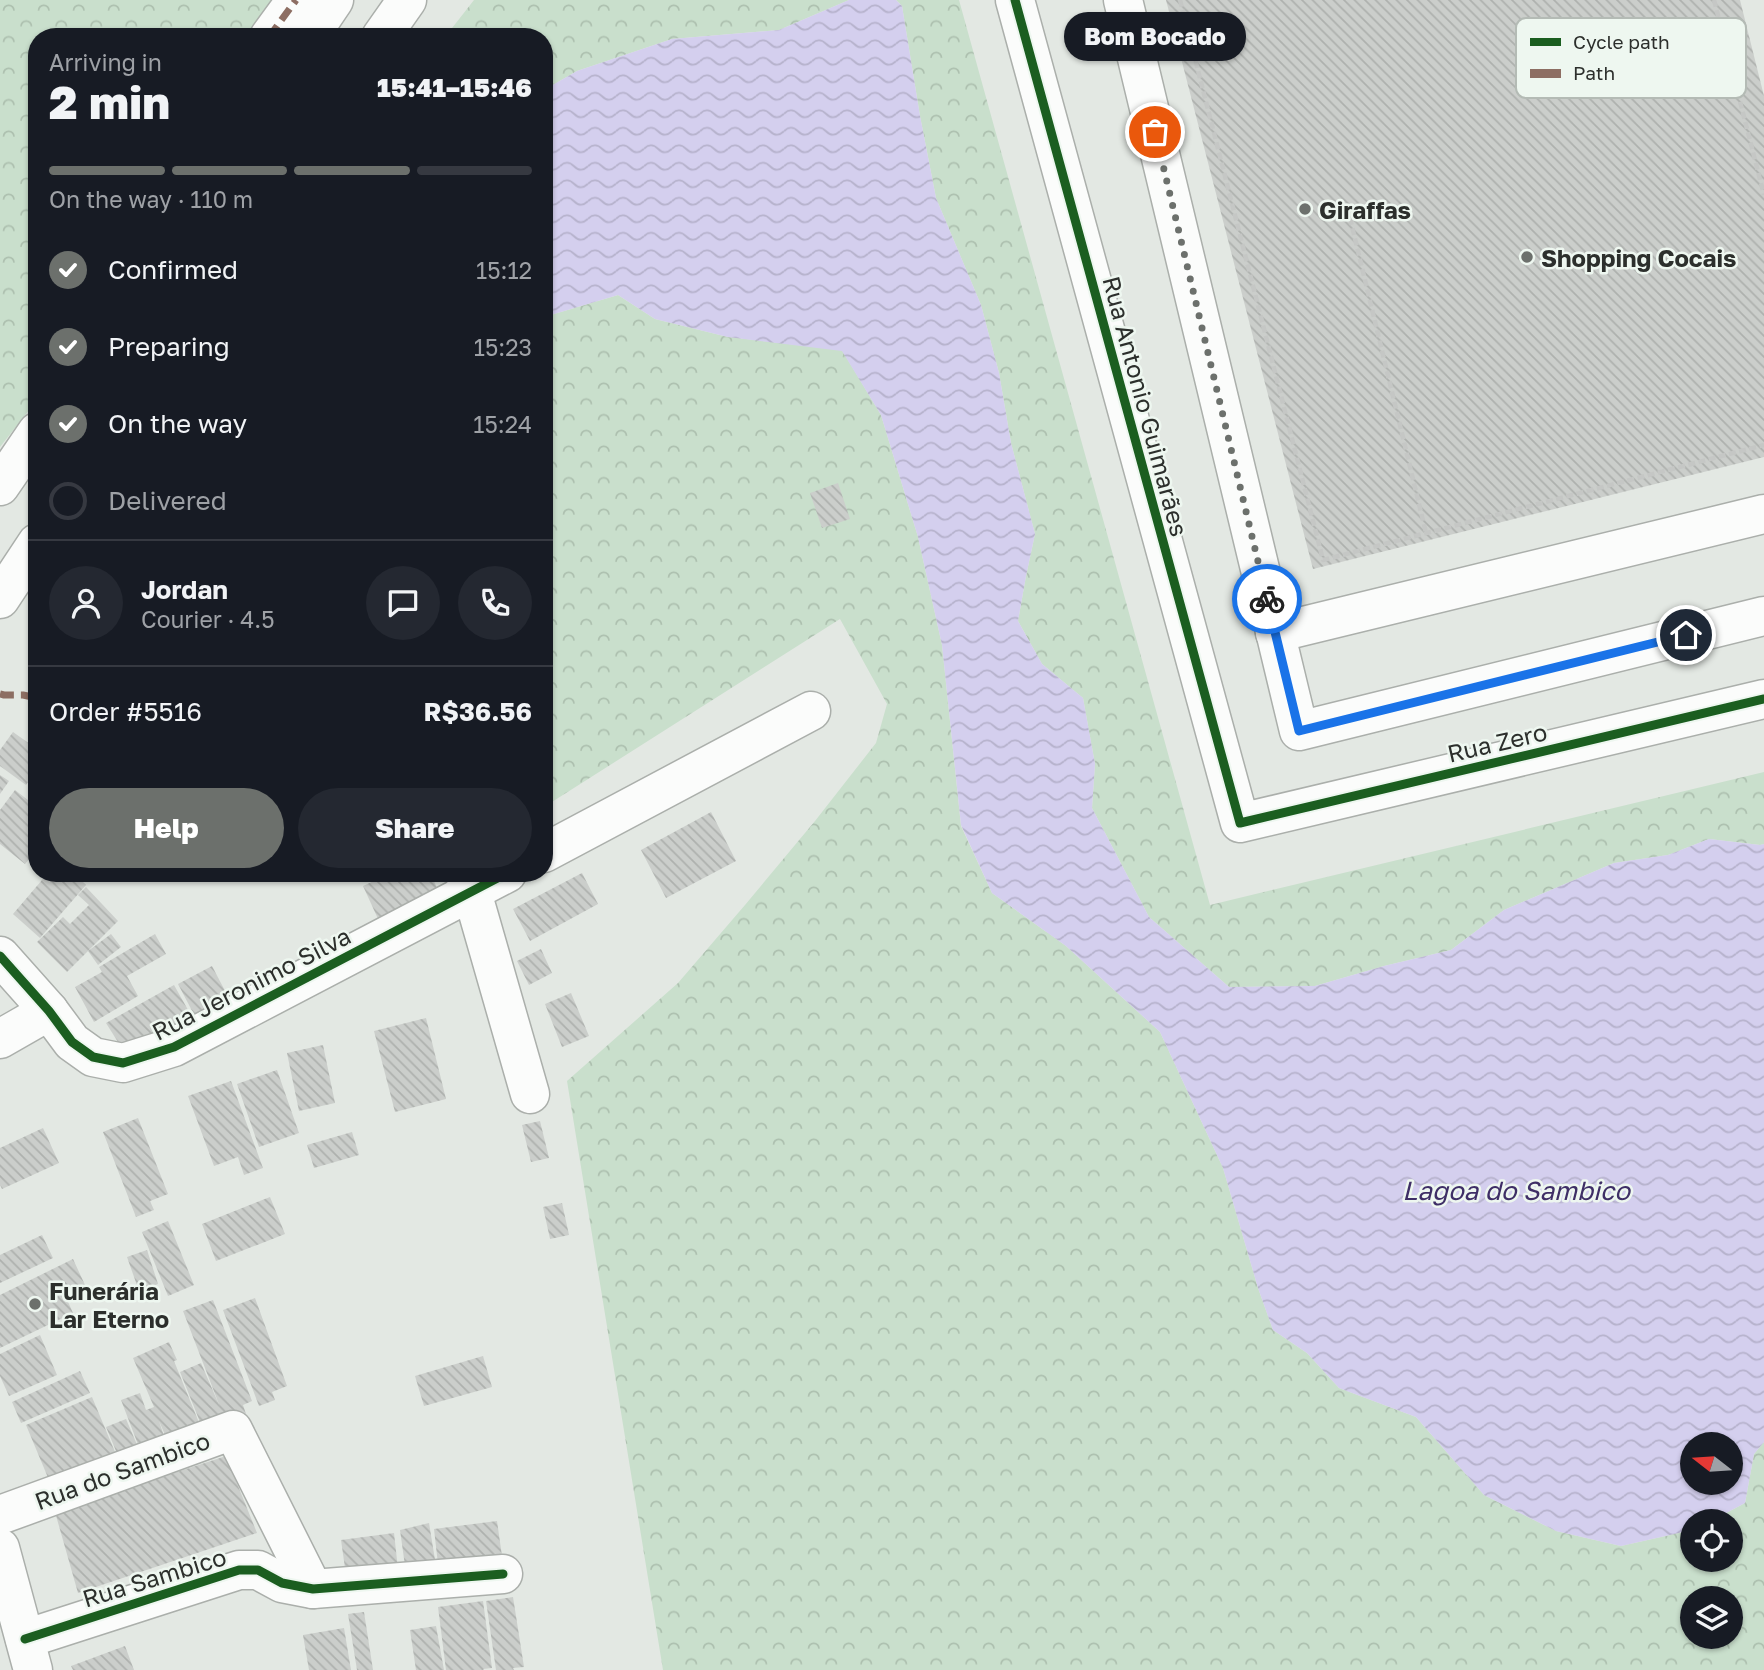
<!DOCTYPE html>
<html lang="en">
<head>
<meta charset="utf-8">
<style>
	:root { --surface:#171b24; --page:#242831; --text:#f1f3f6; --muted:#9ea1a6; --line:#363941; --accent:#6c706c }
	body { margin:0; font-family:"Golos Text",sans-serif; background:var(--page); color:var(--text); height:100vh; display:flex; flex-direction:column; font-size:26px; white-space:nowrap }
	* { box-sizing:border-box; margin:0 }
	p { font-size:23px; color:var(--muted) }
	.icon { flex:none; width:38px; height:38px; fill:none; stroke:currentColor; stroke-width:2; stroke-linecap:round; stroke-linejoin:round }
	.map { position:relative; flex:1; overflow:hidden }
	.panel { position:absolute; left:28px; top:28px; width:525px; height:854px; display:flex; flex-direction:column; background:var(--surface); border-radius:28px; box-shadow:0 2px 5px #0004 }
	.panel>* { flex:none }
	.needle { width:46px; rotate:287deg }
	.buttons { position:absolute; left:1680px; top:1432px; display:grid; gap:14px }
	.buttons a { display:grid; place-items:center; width:63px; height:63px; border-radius:50%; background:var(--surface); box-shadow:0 2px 5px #0004; font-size:35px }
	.pin { position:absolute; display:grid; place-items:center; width:60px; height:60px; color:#fff; margin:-30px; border:4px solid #fff; border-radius:50%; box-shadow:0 2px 7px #0007 }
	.courier { position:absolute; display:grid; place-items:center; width:70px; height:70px; margin:-35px; border:5px solid #1a73e8; border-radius:50%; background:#fff; color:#222; box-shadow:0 2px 9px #0007 }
	.bubble { position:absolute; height:49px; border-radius:24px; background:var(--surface); box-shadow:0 2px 5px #0004; font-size:23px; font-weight:800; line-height:49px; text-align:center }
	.summary em { font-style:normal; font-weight:800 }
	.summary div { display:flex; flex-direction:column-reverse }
	.summary { display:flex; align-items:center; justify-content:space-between; height:119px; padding:0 21px }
	h1 { font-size:46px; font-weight:800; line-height:52px }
	.bar { display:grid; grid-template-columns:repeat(4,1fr); gap:10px 7px; align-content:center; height:84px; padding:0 21px }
	.bar i { height:9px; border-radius:5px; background:var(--line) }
	.bar .selected { background:var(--accent) }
	.bar p { grid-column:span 4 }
	.line { display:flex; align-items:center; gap:18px; padding:0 21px; border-top:2px solid var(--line) }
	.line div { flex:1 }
	.round { display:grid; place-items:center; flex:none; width:74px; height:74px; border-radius:37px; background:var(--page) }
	ol { padding:0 21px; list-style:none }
	li { display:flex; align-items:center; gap:21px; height:77px }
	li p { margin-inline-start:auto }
	li .icon { padding:7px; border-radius:50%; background:var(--accent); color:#fff; stroke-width:4 }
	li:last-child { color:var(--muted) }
	li i { width:38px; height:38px; border:4px solid var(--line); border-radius:50% }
	.button { display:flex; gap:14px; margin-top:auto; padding:14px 21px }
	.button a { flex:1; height:80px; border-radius:42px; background:var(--accent); color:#fff; font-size:28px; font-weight:800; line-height:80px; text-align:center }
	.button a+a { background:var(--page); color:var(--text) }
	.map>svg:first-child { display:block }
</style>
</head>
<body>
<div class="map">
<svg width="1764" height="1670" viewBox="0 0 1764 1670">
	<defs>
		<pattern id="forest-crowns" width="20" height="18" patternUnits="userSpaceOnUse" patternTransform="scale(1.75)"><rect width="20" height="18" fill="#c9dfcc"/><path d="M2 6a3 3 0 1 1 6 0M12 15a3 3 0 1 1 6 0" fill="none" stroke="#adc0af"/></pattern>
		<pattern id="water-waves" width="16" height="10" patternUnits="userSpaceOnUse" patternTransform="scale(1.75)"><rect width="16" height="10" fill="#d4cfee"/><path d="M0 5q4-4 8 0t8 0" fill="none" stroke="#b6b2cc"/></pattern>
		<pattern id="building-back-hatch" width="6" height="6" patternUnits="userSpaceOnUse" patternTransform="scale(1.75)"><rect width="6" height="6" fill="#cbcecb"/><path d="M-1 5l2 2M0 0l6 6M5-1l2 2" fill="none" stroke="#aeb1ae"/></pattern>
	</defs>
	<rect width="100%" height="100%" fill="#e3e8e3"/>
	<g fill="url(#forest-crowns)" fill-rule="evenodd">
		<path d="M0,0H296L269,37H37V400L0,447Z"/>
		<path d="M474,0H849L779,30L672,39L577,71L544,90V37H445Z"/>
		<path d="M896,0H959L1210,905L1764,772V844L1760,845L1709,839L1668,855L1614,863L1504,910L1451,950L1384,966L1315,986L1229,987L1149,917L1092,808L1095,764L1083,698L1042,664L1018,621L1026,576L1035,534L1011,443L999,373L981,305L936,198L920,116L902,6Z"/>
		<path d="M618,295L655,319L728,337L842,350L881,415L918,537L942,645L961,826L992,893L1066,946L1160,1032L1223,1168L1258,1288L1273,1330L1307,1353L1339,1388L1416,1417L1484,1495L1556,1531L1621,1546L1692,1530V1559H1731V1521H1711L1745,1503L1754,1454L1764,1442V1670H663L567,1081L678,983L745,905L815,821L876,743L887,704L840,619L544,807V317ZM1692,1598H1731V1636H1692Z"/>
	</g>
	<path fill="url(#water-waves)" fill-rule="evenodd" d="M849,0H896L902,6L920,116L936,198L981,305L999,373L1011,443L1035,534L1026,576L1018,621L1042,664L1083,698L1095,764L1092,808L1149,917L1229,987L1315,986L1384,966L1451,950L1504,910L1614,863L1668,855L1709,839L1760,845L1764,844V1442L1754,1454L1745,1503L1711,1521H1692V1530L1621,1546L1556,1531L1484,1495L1416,1417L1339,1388L1307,1353L1273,1330L1258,1288L1223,1168L1160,1032L1066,946L992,893L961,825L942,645L918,537L881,415L842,351L728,337L655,319L618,295L544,317V90L577,71L672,39L779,30ZM1692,1444H1731V1482H1692Z"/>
	<g fill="url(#building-back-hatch)">
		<path d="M1166,0H1740L1764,96V457L1313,569Z"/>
		<path d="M838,483L850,519L822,528L810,493Z"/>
		<path d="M13,732L37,749V770L26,785L0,766V750Z"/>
		<path d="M0,775L9,781L0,794Z"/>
		<path d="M15,790L37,807V850L25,864L0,844V810Z"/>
		<path d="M711,812L736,861L666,898L641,850Z"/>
		<path d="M48,873H73L86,885L40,938L13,914Z"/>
		<path d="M391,873H430L440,894L379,921L363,886Z"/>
		<path d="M582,873L598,904L530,941L513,909Z"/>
		<path d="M86,887L118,921L67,972L37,942L63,917L70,924L89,905L78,895Z"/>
		<path d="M111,934L121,947L98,965L88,951Z"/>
		<path d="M155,934L166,954L127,976L138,996L94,1022L75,987L102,972L99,967Z"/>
		<path d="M541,949L552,973L529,985L517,961Z"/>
		<path d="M212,966L234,1008L200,1026L178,984Z"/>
		<path d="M174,985L192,1017L128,1058L106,1023Z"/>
		<path d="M571,993L589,1036L562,1047L545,1004Z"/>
		<path d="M426,1018L446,1099L395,1112L374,1031Z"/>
		<path d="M323,1045L335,1103L299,1111L287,1053Z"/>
		<path d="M277,1070L299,1133L259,1147L237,1084Z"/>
		<path d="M231,1081L263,1168L244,1175L238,1157L214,1166L188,1096Z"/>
		<path d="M138,1118L168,1194L150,1201L154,1210L136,1217L103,1132Z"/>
		<path d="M540,1121L549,1158L531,1162L522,1125Z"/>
		<path d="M43,1128L59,1163L2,1189L0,1185V1148Z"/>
		<path d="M352,1132L359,1155L314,1168L307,1145Z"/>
		<path d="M270,1197L285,1234L216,1261L202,1224Z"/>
		<path d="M562,1203L569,1235L550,1239L543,1207Z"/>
		<path d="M168,1221L194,1285L168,1296L142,1232Z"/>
		<path d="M42,1235L53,1258L0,1283V1255Z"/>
		<path d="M147,1250L158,1284L139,1291L127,1257Z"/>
		<path d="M73,1259L85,1285L65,1295L73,1313L0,1348V1295Z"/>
		<path d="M255,1298L287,1386L272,1392L275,1400L259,1406L223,1310Z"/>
		<path d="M213,1300L252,1401L243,1405L248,1420L227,1428L222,1413L200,1422L180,1372L201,1363L220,1407L183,1311Z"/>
		<path d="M40,1335L57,1375L9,1396L0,1376V1354Z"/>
		<path d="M169,1342L177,1360L174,1361L202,1430L169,1444L159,1421L167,1445L142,1455L121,1400L140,1393L146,1410L154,1407L133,1358Z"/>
		<path d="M483,1356L492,1387L424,1406L415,1376Z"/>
		<path d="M80,1371L90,1393L21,1423L12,1402Z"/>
		<path d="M92,1397L120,1464L54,1492L26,1425Z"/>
		<path d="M126,1419L141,1454L121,1463L106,1427Z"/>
		<path d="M226,1456L257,1533L78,1593L55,1512Z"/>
		<path d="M497,1521L503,1563L439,1573L434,1529Z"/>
		<path d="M429,1523L437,1572L406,1573L400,1530Z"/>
		<path d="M394,1533L398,1569L346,1575L341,1540Z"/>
		<path d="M513,1597L524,1667L513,1668L514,1670H496L486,1601Z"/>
		<path d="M483,1601L492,1668L483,1669L484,1670H446L438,1607Z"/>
		<path d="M364,1612L373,1670H357L348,1614Z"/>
		<path d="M436,1626L444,1670H416L410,1630Z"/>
		<path d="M344,1628L351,1670H309L303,1635Z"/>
		<path d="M125,1646L134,1670H73L71,1666Z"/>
	</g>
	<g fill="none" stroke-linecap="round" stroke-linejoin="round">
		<g stroke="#abafab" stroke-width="41">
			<g id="minor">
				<path d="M1015,0L1240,823L1764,699"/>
				<path d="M1123,0L1299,731L1764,616"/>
				<path d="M269,37L296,0"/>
				<path d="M1275,633L1764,514"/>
				<path d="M544,853L811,711"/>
				<path d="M464,873L472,892L530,1094"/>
				<path d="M0,956L49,1011L72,1042L93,1057L123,1063L174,1047L507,873"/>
				<path d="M0,1039L49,1011"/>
				<path d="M0,1515L233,1430L313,1589"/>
				<path d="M25,1639L239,1570H258L282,1583L313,1589L503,1574"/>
			</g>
		</g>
		<g stroke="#abafab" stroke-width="41">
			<g id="major">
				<path d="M309,37L334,0"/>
				<path d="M381,37L407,0"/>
				<path d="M0,486L37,432"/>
				<path d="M0,599L37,543"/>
				<path d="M0,1548L33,1670"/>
			</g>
		</g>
		<g stroke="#c5c7c5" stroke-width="4.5" stroke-dasharray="7 3.5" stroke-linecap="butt">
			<path d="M1180,0L1323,560L1764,445"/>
			<path d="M1714,0L1764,195"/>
			<path d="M1350,218L1426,533"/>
		</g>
		<use href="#minor" stroke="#fbfcfb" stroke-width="38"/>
		<use href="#major" stroke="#fbfcfb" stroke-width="38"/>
		<g stroke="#8d6e63" stroke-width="7" stroke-dasharray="14 7" stroke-linecap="butt">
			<path d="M269,37L296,0"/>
			<path d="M0,694L4,695H23L37,698"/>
		</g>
		<g stroke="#eef7f0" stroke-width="13">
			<g id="cycleway">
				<path d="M1015,0L1240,823L1764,699"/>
				<path d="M0,956L49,1011L72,1042L93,1057L123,1063L174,1047L507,873"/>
				<path d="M25,1639L239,1570H258L282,1583L313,1589L503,1574"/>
			</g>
		</g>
		<use href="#cycleway" stroke="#1b5e20" stroke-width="9"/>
	</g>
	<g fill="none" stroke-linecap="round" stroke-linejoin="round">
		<path stroke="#6c706c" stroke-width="7" stroke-dasharray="0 12.6" d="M1155,132L1267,599"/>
		<path stroke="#1a73e8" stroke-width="9" d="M1267,599L1299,731L1686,635"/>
	</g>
	<g fill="#6c706c" stroke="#eef7f0" stroke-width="2.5">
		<circle cx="1305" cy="209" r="7"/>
		<circle cx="1527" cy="257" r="7"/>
		<circle cx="35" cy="1304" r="7"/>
	</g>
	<g text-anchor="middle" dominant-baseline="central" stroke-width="5" stroke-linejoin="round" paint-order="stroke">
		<g font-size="24" font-weight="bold" fill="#2c2f2c" stroke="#eef7f0" text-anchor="start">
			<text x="1319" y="209">Giraffas</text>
			<text x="1541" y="257">Shopping Cocais</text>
			<text x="49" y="1290">Funerária<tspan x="49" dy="28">Lar Eterno</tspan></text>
		</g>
		<g font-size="24" fill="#2c2f2c" stroke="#eef7f0">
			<text transform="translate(1146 406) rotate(75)">Rua Antonio Guimarães</text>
			<text transform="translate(1497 742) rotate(-13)">Rua Zero</text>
			<text transform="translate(251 983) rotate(-27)">Rua Jeronimo Silva</text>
			<text transform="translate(122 1470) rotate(-20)">Rua do Sambico</text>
			<text transform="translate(154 1577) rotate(-17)">Rua Sambico</text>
		</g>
		<g font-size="26" font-style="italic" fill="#3e2e66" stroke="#eef7f0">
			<text x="1516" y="1190">Lagoa do Sambico</text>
		</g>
	</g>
	<rect x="1516" y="18" width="230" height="80" rx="10" fill="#eef7f0" stroke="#b4bbb5" stroke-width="2"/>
	<rect x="1530" y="38" width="31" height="8" fill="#1b5e20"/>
	<rect x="1530" y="69" width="31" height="9" fill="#8d6e63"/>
	<g font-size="19" fill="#2c2f2c">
		<text x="1573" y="49">Cycle path</text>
		<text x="1573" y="80">Path</text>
	</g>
</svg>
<div class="buttons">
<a><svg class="needle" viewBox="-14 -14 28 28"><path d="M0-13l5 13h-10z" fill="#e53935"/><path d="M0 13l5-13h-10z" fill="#9ea1a6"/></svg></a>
<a><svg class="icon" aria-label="locate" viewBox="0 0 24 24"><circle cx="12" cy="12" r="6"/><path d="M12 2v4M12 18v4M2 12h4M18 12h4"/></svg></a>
<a><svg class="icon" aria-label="layers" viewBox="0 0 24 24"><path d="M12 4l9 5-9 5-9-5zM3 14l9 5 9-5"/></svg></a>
</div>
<div class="pin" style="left:1155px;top:132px;background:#ea580c"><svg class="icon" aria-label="bag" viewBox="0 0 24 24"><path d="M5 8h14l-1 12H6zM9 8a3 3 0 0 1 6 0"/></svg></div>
<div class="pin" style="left:1686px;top:635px;background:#1f2937"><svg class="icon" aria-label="home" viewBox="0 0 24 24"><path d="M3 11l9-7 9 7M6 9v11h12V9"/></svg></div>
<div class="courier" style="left:1267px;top:599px"><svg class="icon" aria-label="bike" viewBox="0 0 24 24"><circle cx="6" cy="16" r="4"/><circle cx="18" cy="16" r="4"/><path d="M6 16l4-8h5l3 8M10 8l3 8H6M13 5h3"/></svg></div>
<div class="bubble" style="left:1064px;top:12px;width:182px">Bom Bocado</div>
<section class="panel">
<div class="summary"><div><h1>2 min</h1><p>Arriving in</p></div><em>15:41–15:46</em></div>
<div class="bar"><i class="selected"></i><i class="selected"></i><i class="selected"></i><i></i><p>On the way · 110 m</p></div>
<ol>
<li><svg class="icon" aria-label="check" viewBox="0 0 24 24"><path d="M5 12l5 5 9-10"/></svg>Confirmed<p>15:12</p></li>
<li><svg class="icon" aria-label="check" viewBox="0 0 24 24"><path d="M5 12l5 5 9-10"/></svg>Preparing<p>15:23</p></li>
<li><svg class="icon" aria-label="check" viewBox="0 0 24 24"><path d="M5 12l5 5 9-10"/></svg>On the way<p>15:24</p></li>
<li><i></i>Delivered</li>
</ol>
<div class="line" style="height:126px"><a class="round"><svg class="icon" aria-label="person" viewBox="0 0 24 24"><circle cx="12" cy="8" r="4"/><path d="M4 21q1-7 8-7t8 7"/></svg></a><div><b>Jordan</b><p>Courier · 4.5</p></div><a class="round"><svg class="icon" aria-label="chat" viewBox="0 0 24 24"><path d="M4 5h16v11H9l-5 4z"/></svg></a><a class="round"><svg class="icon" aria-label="phone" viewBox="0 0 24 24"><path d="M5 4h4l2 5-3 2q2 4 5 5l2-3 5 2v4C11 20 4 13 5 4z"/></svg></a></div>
<div class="line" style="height:91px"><div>Order #5516</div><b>R$36.56</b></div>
<div class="button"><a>Help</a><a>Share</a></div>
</section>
</div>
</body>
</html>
